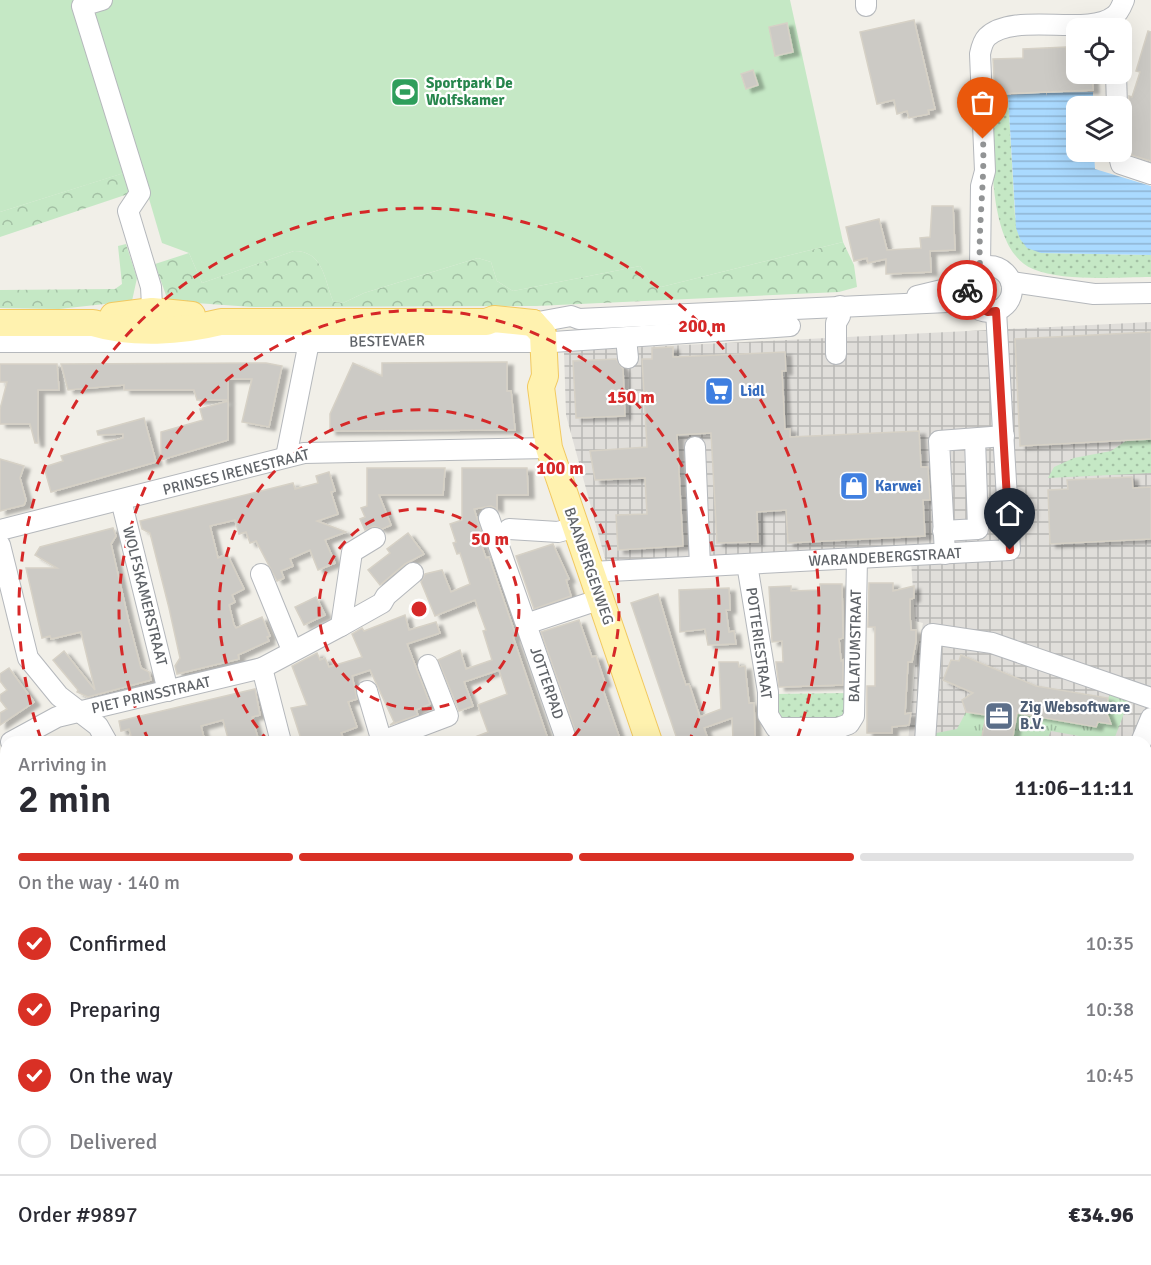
<!DOCTYPE html>
<html lang="en">
<head>
<meta charset="utf-8">
<style>
	:root { --surface:#fff; --page:#f2f2f3; --text:#2b2b33; --muted:#7c7c81; --line:#e1e1e2; --accent:#d93025 }
	body { margin:0; font-family:Signika,sans-serif; background:var(--page); color:var(--text); height:100vh; display:flex; flex-direction:column; font-size:22px; white-space:nowrap }
	* { box-sizing:border-box; margin:0 }
	p { font-size:20px; color:var(--muted) }
	.icon { flex:none; width:33px; height:33px; fill:none; stroke:currentColor; stroke-width:2; stroke-linecap:round; stroke-linejoin:round }
	.map { position:relative; flex:1; overflow:hidden }
	.drawer { position:absolute; left:0px; top:736px; width:1152px; height:530px; display:flex; flex-direction:column; background:var(--surface); border-radius:18px 18px 0 0; box-shadow:0 6px 24px #0002 }
	.drawer>* { flex:none }
	.controls { position:absolute; left:1066px; top:18px; display:grid; gap:12px }
	.controls a { display:grid; place-items:center; width:66px; height:66px; border-radius:12px; background:var(--surface); box-shadow:0 6px 24px #0002; font-size:30px }
	.pin { position:absolute; display:grid; place-items:center; width:51px; height:51px; color:#fff; margin:-62px -26px; border-radius:50% 50% 50% 0; rotate:-45deg; box-shadow:0 0 6px #0007 }
	.pin .icon { rotate:45deg }
	.courier { position:absolute; display:grid; place-items:center; width:60px; height:60px; margin:-30px; border:4px solid #d93025; border-radius:50%; background:#fff; color:#222; box-shadow:0 2px 8px #0007 }
	.summary em { font-style:normal; font-weight:600 }
	.summary div { display:flex; flex-direction:column-reverse }
	.summary { display:flex; align-items:center; justify-content:space-between; height:102px; padding:0 18px }
	h1 { font-size:39px; font-weight:600; line-height:45px }
	.bar { display:grid; grid-template-columns:repeat(4,1fr); gap:9px 6px; align-content:center; height:72px; padding:0 18px }
	.bar i { height:8px; border-radius:4px; background:var(--line) }
	.bar .on { background:var(--accent) }
	.bar p { grid-column:span 4 }
	.line { display:flex; align-items:center; gap:15px; padding:0 18px; border-top:2px solid var(--line) }
	.line div { flex:1 }
	ol { padding:0 18px; list-style:none }
	li { display:flex; align-items:center; gap:18px; height:66px }
	li p { margin-inline-start:auto }
	li .icon { padding:6px; border-radius:50%; background:var(--accent); color:#fff; stroke-width:4 }
	li:last-child { color:var(--muted) }
	li i { width:33px; height:33px; border:3px solid var(--line); border-radius:50% }
	.map>svg:first-child { display:block }
</style>
</head>
<body>
<div class="map">
<svg width="1151" height="1265" viewBox="0 0 1151 1265">
	<defs>
		<pattern id="industrial-grid" width="8" height="8" patternUnits="userSpaceOnUse" patternTransform="scale(1.5)"><rect width="8" height="8" fill="#e0deda"/><path d="M0 4h8M4 0v8" fill="none" stroke="#b9b8b5"/></pattern>
		<pattern id="grass-dots" width="8" height="8" patternUnits="userSpaceOnUse" patternTransform="scale(1.5)"><rect width="8" height="8" fill="#c5e8c5"/><path d="M2 2h.1M6 6h.1" fill="none" stroke="#a3c0a4" stroke-width="1.8" stroke-linecap="round"/></pattern>
		<pattern id="forest-crowns" width="20" height="18" patternUnits="userSpaceOnUse" patternTransform="scale(1.5)"><rect width="20" height="18" fill="#c5e8c5"/><path d="M2 6a3 3 0 1 1 6 0M12 15a3 3 0 1 1 6 0" fill="none" stroke="#a3c0a4"/></pattern>
		<pattern id="park-tufts" width="24" height="20" patternUnits="userSpaceOnUse" patternTransform="scale(1.5)"><rect width="24" height="20" fill="#c5e8c5"/><path d="M3 7l-1-3M5 7V3M7 7l1-3M15 17l-1-3M17 17v-4M19 17l1-3" fill="none" stroke="#a3c0a4"/></pattern>
		<pattern id="water-rules" width="6" height="5" patternUnits="userSpaceOnUse" patternTransform="scale(1.5)"><rect width="6" height="5" fill="#aadaff"/><path d="M0 2.5h6" fill="none" stroke="#8eb4d2"/></pattern>
		<filter id="shadow"><feDropShadow dx="6" dy="3.5" stdDeviation="1.5" flood-color="#0004"/></filter>
	</defs>
	<rect width="100%" height="100%" fill="#f1efe8"/>
	<path fill="url(#industrial-grid)" d="M1151,322V1265H934L936,1260H1146V742H908L916,657L923,623L915,621L911,560L610,577L566,415L564,351Z"/>
	<g fill="url(#grass-dots)">
		<path d="M1008,95L1015,217L1041,253L1151,255V277C1117,277 1064,282 1033,269C984,249 993,140 991,96Z"/>
		<path d="M1151,424V473L1048,478L1054,467L1074,458L1111,451Z"/>
		<path d="M849,693L848,719L779,725L773,694Z"/>
	</g>
	<g fill="url(#forest-crowns)">
		<path d="M130,171L131,193L0,237V212Z"/>
		<path d="M843,242L854,265L857,287L839,292L536,306L252,307L168,301L155,264L189,253L202,283L294,251C323,251 324,278 333,301L343,303L364,293L478,258L491,262L497,281L513,291L640,266L650,281L661,287Z"/>
		<path d="M126,244L137,278L132,301L59,309L0,308V290L115,289L122,284L118,246Z"/>
	</g>
	<g fill="url(#park-tufts)">
		<path d="M1112,692L1130,698L1113,742L1051,731L1046,742H1012L1017,713L1095,726L1105,716L1108,698Z"/>
		<path d="M986,711L981,742H931V734L957,729L966,712L979,714Z"/>
	</g>
	<path fill="#c5e8c5" d="M0,0H790L843,242L661,287L650,281L640,266L513,291L497,281L491,262L478,258L364,293L343,303L333,301C324,278 323,251 294,251L202,283L189,253L162,243L140,168L0,212Z"/>
	<path fill="url(#water-rules)" d="M1093,92V106H1077V152H1094L1095,169L1151,186V255L1041,253L1027,248L1020,239L1016,228L1008,95L1046,93L1047,96V93Z"/>
	<g fill="#cccac5" stroke="#d6d1c6" stroke-width="1.5" filter="url(#shadow)">
		<path d="M914,20L935,109L928,110L929,114L909,118L907,111L897,114L894,100L877,104L860,32Z"/>
		<path d="M787,23L793,52L775,56L769,27Z"/>
		<path d="M1148,31L1151,32V161L1131,155L1125,115L1129,106V96L1132,97L1140,72L1136,71Z"/>
		<path d="M1066,47L1067,56H1077V74H1092L1093,90L995,94L993,59L1023,58V49Z"/>
		<path d="M753,70L758,85L746,89L741,74Z"/>
		<path d="M932,206H953L955,250L930,251L931,272L886,274V259L868,263L867,258L854,261L846,227L879,219L887,250L921,248L920,238L930,237Z"/>
		<path d="M1151,332V439L1020,446L1015,339Z"/>
		<path d="M673,347V357L785,352L786,371H782L785,429H790V437L919,431L921,467H928L930,500H923L925,536L788,543L786,510L757,512L758,542L717,543L711,433L677,435L683,546L618,550L616,515L647,514L645,478L595,480L590,451L647,447L642,359H652V348Z"/>
		<path d="M616,359L623,369L625,416L576,418L573,361Z"/>
		<path d="M507,362V391H511L515,430L330,431V414L353,363L382,376V363Z"/>
		<path d="M266,363L282,366L269,427L242,422L252,379H228V400H197L194,390H124V385L68,390L61,364Z"/>
		<path d="M0,364H57L59,390H38V443H35L30,424H0V409L7,382H0Z"/>
		<path d="M228,401V440L161,460V432L203,420L200,409Z"/>
		<path d="M144,418L156,462L51,492L44,467L63,461L61,456L123,438V434L98,435L97,431Z"/>
		<path d="M0,459L24,466L20,478L26,500L24,505L0,511Z"/>
		<path d="M367,468H445L443,495H379L391,525L382,529L374,526L365,530L360,519L365,517L361,508L367,506Z"/>
		<path d="M462,468H527L528,495H497V509L491,506L474,509L482,534L478,535L486,558L489,557L516,636L513,637L549,742H462L488,732L478,705L507,694L499,670L464,682L473,706L459,711L438,660L460,650L466,669L492,660L483,631L486,630L475,600L435,616L421,582L425,574L442,570L451,592L470,584L460,553L457,554L453,543L456,542L450,524L462,520Z"/>
		<path d="M329,472L335,491L331,492L338,514L317,521L346,532L325,540L335,563L318,570L310,550L290,559L293,566L281,571L284,578L277,581L256,541L250,543L246,532L239,534L235,520L210,526L218,558L227,554L244,589L232,595L235,602L229,605L234,625L236,628L262,617L270,636L267,637L269,641L238,655L239,659L177,674L175,666L180,658L169,608L150,533L142,529L140,521L293,483L295,489L318,483L316,476Z"/>
		<path d="M1132,477L1133,488L1151,487V539L1050,544L1048,490L1068,489L1067,480Z"/>
		<path d="M113,528L116,536L111,544L128,618L141,668L149,672L151,680L88,697L77,692L78,690L53,660L64,651L95,690L81,632L51,639L50,636L42,638L26,568H57L35,555L40,547Z"/>
		<path d="M408,533L424,554L405,564L380,585L368,570L390,553L387,549Z"/>
		<path d="M553,544L569,579L566,580L571,596L534,609L516,556Z"/>
		<path d="M869,583H893V591L914,586V598L910,599V616L911,630H916V641L912,662H908L905,714L911,713L909,725L892,727V733H867V686H875V627H868Z"/>
		<path d="M820,584H842L843,638L839,639L841,661L843,660V685L779,687L776,662H783L782,641L772,642L769,587L791,586V591L820,590Z"/>
		<path d="M729,588L730,610H726L729,632L734,631L736,644L708,645L705,629L680,632L679,590Z"/>
		<path d="M658,594L682,674L686,685L689,684L700,717L721,709L719,662H738L739,667L745,666L749,703H754L755,738L733,739L732,718L704,728L709,742H678L631,603Z"/>
		<path d="M316,597L325,615L304,625L295,607Z"/>
		<path d="M405,615L409,630L436,622L440,633L407,644L430,704L416,710L418,715L390,725L394,722L370,670L352,676L357,699L348,702L357,727L341,733L345,742H302L291,708L307,705L292,666L317,653L320,660L325,658L329,667L362,657L352,634L362,628L364,631Z"/>
		<path d="M579,620L592,657L596,656L605,683L601,684L621,742H579L541,632Z"/>
		<path d="M961,655L1036,686L1108,698L1106,711L1111,724L1098,722L1096,727L1017,713L1012,742H981L986,715L966,712L962,700L973,693L943,680L951,660L959,661Z"/>
		<path d="M9,668L34,702L0,725V713L7,709L0,700V695L7,690L0,681V674Z"/>
		<path d="M255,689L260,715L252,717L259,742H229L223,720L201,726L205,742H133L129,729L121,731L119,721Z"/>
	</g>
	<g fill="none" stroke-linecap="round" stroke-linejoin="round">
		<g stroke="#b5b8bc" stroke-width="22">
			<g id="minor">
				<path d="M102,0L82,6L140,193L128,211L151,287L153,324"/>
				<path d="M866,0V6"/>
				<path d="M1116,74L1117,106"/>
				<path d="M1118,152L1121,164L1151,174"/>
				<circle cx="989" cy="289" r="23"/>
				<path d="M980,268L981,186L985,171L980,54C981,49 983,41 987,37C1014,11 1088,37 1114,16C1119,13 1122,5 1124,0"/>
				<path d="M1011,282L1094,294L1151,293"/>
				<path d="M917,296L967,284"/>
				<path d="M533,323L571,316L579,319L970,301"/>
				<path d="M626,338L628,358"/>
				<path d="M0,342H553L790,326"/>
				<path d="M836,354V323L840,316V306"/>
				<path d="M695,447L700,566"/>
				<path d="M286,457L309,342"/>
				<path d="M121,500L168,691"/>
				<path d="M489,518L567,742"/>
				<path d="M509,529L558,532L576,527"/>
				<path d="M0,530L304,453L549,448"/>
				<path d="M943,531L978,529L975,439"/>
				<path d="M0,545L28,658L59,696L98,726L107,742"/>
				<path d="M945,554L939,441L1004,436"/>
				<path d="M747,564L768,692V715L776,728H838L849,724L854,716L857,558"/>
				<path d="M591,572L1010,550L996,311"/>
				<path d="M261,574L292,650"/>
				<path d="M526,624L601,599"/>
				<path d="M341,626L382,603L386,596L413,573"/>
				<path d="M262,668L281,742"/>
				<path d="M367,691L382,742"/>
				<path d="M382,741L448,716L428,665"/>
				<path d="M11,742L57,717L262,668L341,626L352,552L375,538"/>
				<path d="M925,742L932,634L992,643L1151,698"/>
				<path d="M1141,742L1151,718"/>
				<path d="M1146,837L1151,839"/>
				<path d="M0,909H6"/>
				<path d="M1146,911L1151,913"/>
				<path d="M1146,988L1151,990"/>
				<path d="M1146,1019L1151,1021"/>
				<path d="M0,1054L6,1052"/>
				<path d="M1146,1134L1151,1136"/>
				<path d="M0,1160L6,1162"/>
				<path d="M1146,1213L1151,1215"/>
				<path d="M213,1260L214,1265"/>
				<path d="M372,1260V1265"/>
				<path d="M630,1260L633,1265"/>
				<path d="M1018,1260L1030,1265"/>
				<path d="M0,1263L3,1265"/>
				<path d="M475,1265L476,1260"/>
				<path d="M744,1265L754,1260"/>
				<path d="M929,1265L931,1260"/>
			</g>
		</g>
		<g stroke="#f2c960" stroke-width="28">
			<g id="major">
				<path d="M113,316L152,311L192,315"/>
				<path d="M0,323H93C133,335 181,332 221,322H486L494,319L533,323"/>
				<path d="M533,323L543,334L545,376L541,387L549,448L649,742"/>
				<path d="M792,1260L796,1265"/>
			</g>
		</g>
		<use href="#minor" stroke="#fff" stroke-width="20"/>
		<use href="#major" stroke="#fff2af" stroke-width="26"/>
	</g>
	<g fill="none" stroke-linecap="round" stroke-linejoin="round">
		<path stroke="#929495" stroke-width="6" stroke-dasharray="0 10.8" d="M967,290L970,275L980,268C978,225 985,182 983,139"/>
		<path stroke="#d93025" stroke-width="8" d="M967,290L975,306L988,312L996,311L1010,550"/>
	</g>
	<g fill="none" stroke="#d62828" stroke-width="3" stroke-dasharray="10 8">
		<circle cx="419" cy="609" r="100"/>
		<path d="M269 742A200 200 0 1 1 569 742"/>
		<path d="M149 741A300 300 0 1 1 689 741"/>
		<path d="M41 739A400 400 0 1 1 797 739"/>
	</g>
	<defs>
		<g id="stadium-square" transform="scale(1.5)"><rect x="-9" y="-9" width="18" height="18" rx="4" fill="#2e9e5b" stroke="#fff"/><path d="M0-5a6.5 5 0 1 0 0 10a6.5 5 0 1 0 0-10ZM-3.5-1.8h7v3.6h-7Z" fill="#fff"/></g>
		<g id="supermarket-square" transform="scale(1.5)"><rect x="-9" y="-9" width="18" height="18" rx="4" fill="#3f7fe0" stroke="#fff"/><path d="M-6-5.5h2.5l.6 2H6L4.5 2H-2.5L-4.4-4H-6ZM-1.5 3.2a1.3 1.3 0 1 0 .1 0ZM3 3.2a1.3 1.3 0 1 0 .1 0Z" fill="#fff"/></g>
		<g id="shop-square" transform="scale(1.5)"><rect x="-9" y="-9" width="18" height="18" rx="4" fill="#3f7fe0" stroke="#fff"/><path d="M-5-2.5h2.3a2.7 3.5 0 0 1 5.4 0H5L5.5 6h-11ZM-1.5-2.5h3a1.5 2.3 0 0 0-3 0Z" fill="#fff"/></g>
		<g id="office-square" transform="scale(1.5)"><rect x="-9" y="-9" width="18" height="18" rx="4" fill="#5c6f8a" stroke="#fff"/><path d="M-6-3h4V-5.5h4V-3h4V5H-6ZM-1-4.5V-3h2v-1.5ZM-6 0V1H6V0Z" fill="#fff"/></g>
	</defs>
	<g fill-rule="evenodd">
		<use href="#stadium-square" x="405" y="92"/>
		<use href="#supermarket-square" x="719" y="391"/>
		<use href="#shop-square" x="854" y="486"/>
		<use href="#office-square" x="999" y="716"/>
	</g>
	<g text-anchor="middle" dominant-baseline="central" stroke-width="4.5" stroke-linejoin="round" paint-order="stroke">
		<g font-size="15" font-weight="bold" fill="#27864d" stroke="#fff" text-anchor="start">
			<text x="426" y="83">Sportpark De<tspan x="426" dy="17">Wolfskamer</tspan></text>
		</g>
		<g font-size="15" fill="#5f6368" stroke="#fff">
			<text transform="translate(387 341) rotate(-1)">BESTEVAER</text>
			<text transform="translate(236 472) rotate(-14)">PRINSES IRENESTRAAT</text>
			<text transform="translate(885 557) rotate(-3)">WARANDEBERGSTRAAT</text>
			<text transform="translate(589 566) rotate(71)">BAANBERGENWEG</text>
			<text transform="translate(145 596) rotate(76)">WOLFSKAMERSTRAAT</text>
			<text transform="translate(759 643) rotate(82)">POTTERIESTRAAT</text>
			<text transform="translate(855 646) rotate(-89)">BALATUMSTRAAT</text>
			<text transform="translate(547 683) rotate(71)">JOTTERPAD</text>
			<text transform="translate(151 695) rotate(-13)">PIET PRINSSTRAAT</text>
		</g>
		<g font-size="15" font-weight="bold" fill="#366cbe" stroke="#fff" text-anchor="start">
			<text x="740" y="391">Lidl</text>
			<text x="875" y="486">Karwei</text>
		</g>
		<g font-size="15" font-weight="bold" fill="#4e5e75" stroke="#fff" text-anchor="start">
			<text x="1020" y="707">Zig Websoftware<tspan x="1020" dy="17">B.V.</tspan></text>
		</g>
	</g>
	<circle cx="419" cy="609" r="9" fill="#d62828" stroke="#fff" stroke-width="3"/>
	<g font-size="18" text-anchor="middle" font-weight="bold" fill="#d62828" stroke="#fff" stroke-width="4.5" stroke-linejoin="round" paint-order="stroke">
		<text x="702" y="332">200 m</text>
		<text x="631" y="403">150 m</text>
		<text x="560" y="474">100 m</text>
		<text x="490" y="545">50 m</text>
	</g>
</svg>
<div class="controls">
<a><svg class="icon" aria-label="locate" viewBox="0 0 24 24"><circle cx="12" cy="12" r="6"/><path d="M12 2v4M12 18v4M2 12h4M18 12h4"/></svg></a>
<a><svg class="icon" aria-label="layers" viewBox="0 0 24 24"><path d="M12 4l9 5-9 5-9-5zM3 14l9 5 9-5"/></svg></a>
</div>
<div class="pin" style="left:983px;top:139px;background:#ea580c"><svg class="icon" aria-label="bag" viewBox="0 0 24 24"><path d="M5 8h14l-1 12H6zM9 8a3 3 0 0 1 6 0"/></svg></div>
<div class="pin" style="left:1010px;top:550px;background:#1f2937"><svg class="icon" aria-label="home" viewBox="0 0 24 24"><path d="M3 11l9-7 9 7M6 9v11h12V9"/></svg></div>
<div class="courier" style="left:967px;top:290px"><svg class="icon" aria-label="bike" viewBox="0 0 24 24"><circle cx="6" cy="16" r="4"/><circle cx="18" cy="16" r="4"/><path d="M6 16l4-8h5l3 8M10 8l3 8H6M13 5h3"/></svg></div>
<section class="drawer">
<div class="summary"><div><h1>2 min</h1><p>Arriving in</p></div><em>11:06–11:11</em></div>
<div class="bar"><i class="on"></i><i class="on"></i><i class="on"></i><i></i><p>On the way · 140 m</p></div>
<ol>
<li><svg class="icon" aria-label="check" viewBox="0 0 24 24"><path d="M5 12l5 5 9-10"/></svg>Confirmed<p>10:35</p></li>
<li><svg class="icon" aria-label="check" viewBox="0 0 24 24"><path d="M5 12l5 5 9-10"/></svg>Preparing<p>10:38</p></li>
<li><svg class="icon" aria-label="check" viewBox="0 0 24 24"><path d="M5 12l5 5 9-10"/></svg>On the way<p>10:45</p></li>
<li><i></i>Delivered</li>
</ol>
<div class="line" style="height:78px"><div>Order #9897</div><b>€34.96</b></div>
</section>
</div>
</body>
</html>
